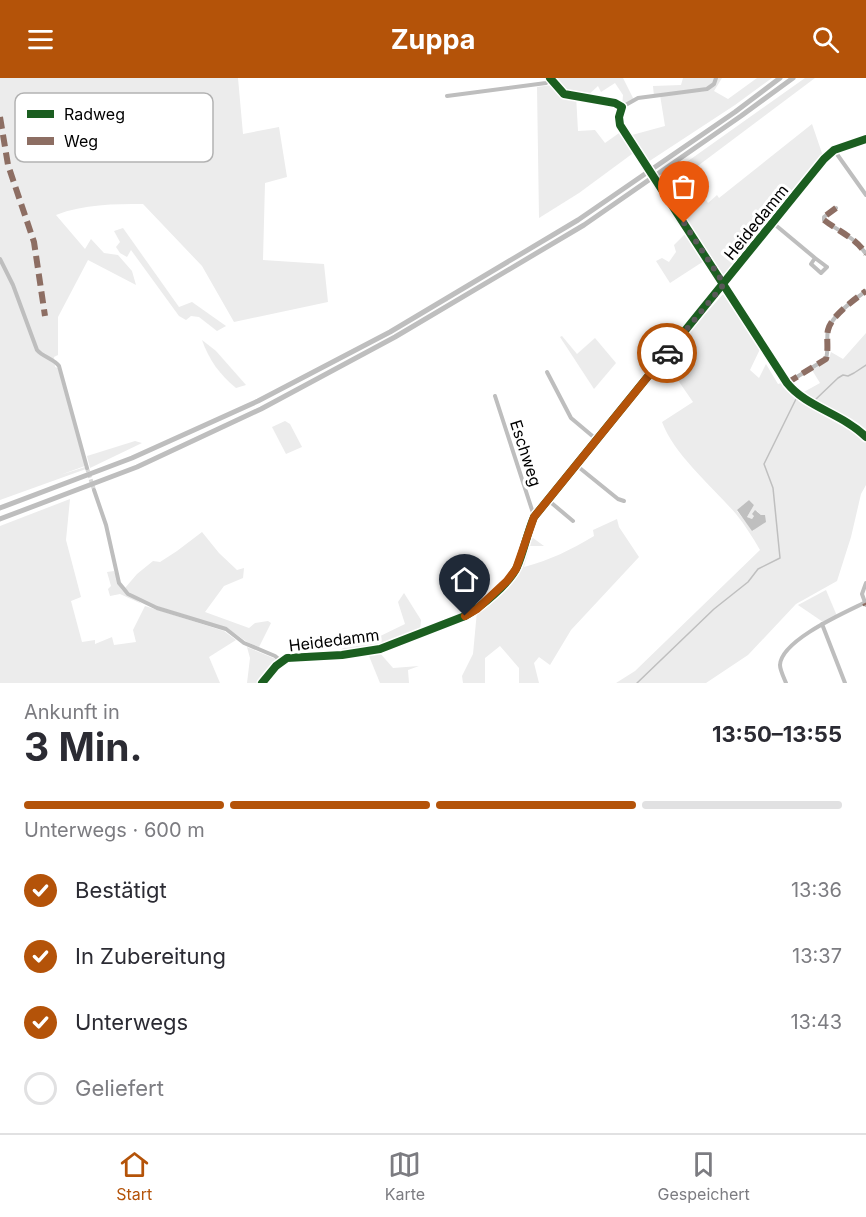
<!DOCTYPE html>
<html lang="de">
<head>
<meta charset="utf-8">
<style>
	:root { --surface:#fff; --page:#f7f7f7; --text:#2b2b33; --muted:#7c7c81; --line:#e1e1e2; --accent:#b45309 }
	body { margin:0; font-family:Inter,sans-serif; background:var(--page); color:var(--text); height:100vh; display:flex; flex-direction:column; font-size:22px; white-space:nowrap }
	* { box-sizing:border-box; margin:0 }
	p { font-size:20px; color:var(--muted) }
	.icon { flex:none; width:33px; height:33px; fill:none; stroke:currentColor; stroke-width:2; stroke-linecap:round; stroke-linejoin:round }
	.map { position:relative; height:605px; overflow:hidden }
	.details { display:flex; flex-direction:column; background:var(--surface); flex:1 }
	.details>* { flex:none }
	.pin { position:absolute; display:grid; place-items:center; width:51px; height:51px; color:#fff; margin:-62px -26px; border-radius:50% 50% 50% 0; rotate:-45deg; box-shadow:0 0 6px #0007 }
	.pin .icon { rotate:45deg }
	.courier { position:absolute; display:grid; place-items:center; width:60px; height:60px; margin:-30px; border:4px solid #b45309; border-radius:50%; background:#fff; color:#222; box-shadow:0 2px 8px #0007 }
	.overview em { font-style:normal; font-weight:700 }
	.overview div { display:flex; flex-direction:column-reverse }
	.overview { display:flex; align-items:center; justify-content:space-between; height:102px; padding:0 24px }
	h1 { font-size:39px; font-weight:700; line-height:45px }
	.bar { display:grid; grid-template-columns:repeat(4,1fr); gap:9px 6px; align-content:center; height:72px; padding:0 24px }
	.bar i { height:8px; border-radius:4px; background:var(--line) }
	.bar .selected { background:var(--accent) }
	.bar p { grid-column:span 4 }
	ol { padding:0 24px; list-style:none }
	li { display:flex; align-items:center; gap:18px; height:66px }
	li p { margin-inline-start:auto }
	li .icon { padding:6px; border-radius:50%; background:var(--accent); color:#fff; stroke-width:4 }
	li:last-child { color:var(--muted) }
	li i { width:33px; height:33px; border:3px solid var(--line); border-radius:50% }
	header { display:flex; justify-content:space-between; align-items:center; height:78px; padding:0 24px; background:var(--accent); color:#fff; font-size:27px; font-weight:700 }
	.menu { display:flex; justify-content:space-around; align-items:center; height:84px; border-top:2px solid var(--line); background:var(--surface); font-size:16px; color:var(--muted) }
	.menu a { display:grid; justify-items:center; gap:3px }
	.menu .selected { color:var(--accent) }
	.map>svg:first-child { display:block }
</style>
</head>
<body>
<header><svg class="icon" aria-label="menu" viewBox="0 0 24 24"><path d="M4 6h16M4 12h16M4 18h16"/></svg>Zuppa<svg class="icon" aria-label="search" viewBox="0 0 24 24"><circle cx="10" cy="10" r="6"/><path d="M15 15l6 6"/></svg></header>
<div class="map">
<svg width="866" height="605" viewBox="0 0 866 605">
	<rect width="100%" height="100%" fill="#fff"/>
	<g fill="#ececec" fill-rule="evenodd">
		<path d="M0,0H238L243,56L279,49L287,99L265,105L263,182L324,186L328,224L234,244L202,188L143,126C114,126 84,126 56,137L85,171L91,161L104,175L118,177L132,193L136,207L88,182L58,239V277L54,279L55,289L58,290L85,388L60,397L85,389L86,391L0,422Z"/>
		<path d="M553,0H623L634,22L622,29L623,17L615,5L601,14L598,8L586,19L576,17L578,53L595,52L605,65L622,53L636,73L579,115L539,140L537,9L551,7L556,9Z"/>
		<path d="M683,0H722L714,13L728,21L757,0H772L735,27L648,84L642,80L623,52L632,57L665,48L660,17L654,18L653,8L681,7Z"/>
		<path d="M805,0H815L671,108L680,122L698,111L708,125L717,117L719,120L812,46L824,81L724,206L660,103Z"/>
		<path d="M123,150L179,229L192,224L226,248L217,253L199,239L191,238L186,242L179,238L131,172L127,179L120,175L116,169L120,164L114,153Z"/>
		<path d="M689,152L707,181L670,205L656,183L662,180L669,184L676,174L674,167Z"/>
		<path d="M725,214L761,269L750,292L759,300L766,286L778,306L785,304L792,313L796,311L802,315L820,305L812,292L828,283L831,274L843,281L866,255V407L861,416L851,459L837,503L796,526L748,577L706,605H616L635,593L760,472C753,460 745,447 736,436C714,410 674,377 662,344L693,324L664,282ZM749,422L754,427L747,439L752,441L757,433L761,437L753,453L737,433Z"/>
		<path d="M562,258L577,276L595,260L616,285L594,311L560,259Z"/>
		<path d="M202,262L216,273L246,307L236,310C220,297 209,282 202,262Z"/>
		<path d="M285,343L290,346L302,369L286,376L272,349Z"/>
		<path d="M135,363L142,365L90,390L87,378Z"/>
		<path d="M70,421L66,462L81,519L71,523L82,564L95,562V566L112,559L114,567L136,564L133,552L145,528L224,553L236,562L209,579L220,605H0V448Z"/>
		<path d="M617,441L619,449L639,479L571,552L550,587L539,579L534,585L539,605H519V590L500,568L485,580V605H463L462,598L473,576L477,533L513,499L519,490L529,457L544,468H530L524,489C550,482 571,472 594,458L593,452Z"/>
		<path d="M202,454L219,475L237,492L244,490L243,500L224,508L205,534L249,550L255,545L268,543L271,545L259,569L247,564L227,550L147,525L136,520L125,510L137,496L153,483L160,484L177,473Z"/>
		<path d="M114,493L122,512L142,526L120,516L110,518L108,511L111,508L107,494Z"/>
		<path d="M826,512L837,538L823,544L798,527Z"/>
		<path d="M404,515L421,542L420,552L376,569L340,573L343,570L368,564L405,546L398,524Z"/>
		<path d="M247,569L278,582L259,605H247L250,580Z"/>
		<path d="M379,574L393,590L419,588L408,592L409,605H380L369,578Z"/>
	</g>
	<path fill="#bfbfbf" d="M749,422L754,427L747,439L752,441L754,438L752,436L755,432L761,437H765L766,444L752,453L737,432Z"/>
	<g fill="none" stroke-linecap="round" stroke-linejoin="round">
		<g stroke="#bfbfbf" stroke-width="1.5">
			<path d="M815,322L838,300L843,297L848,298L854,295L866,287"/>
			<path d="M637,605L714,531L748,504L758,491L780,480L773,410L764,386L796,321L811,326"/>
		</g>
		<path stroke="#d9d9d9" stroke-width="4" stroke-dasharray="4 2" stroke-linecap="butt" d="M87,390L94,412"/>
		<g stroke="#bebebe" stroke-width="4">
			<path d="M550,0L564,16L615,25L622,29"/>
			<path d="M447,18L546,5L552,2"/>
			<path d="M622,29L638,20L707,11L714,6L716,0"/>
			<path d="M622,29C616,52 635,69 647,88"/>
			<path d="M834,72L866,117"/>
			<path d="M658,105L793,312C816,331 845,338 866,359"/>
			<path d="M836,130L824,139V142C838,153 856,160 866,176"/>
			<path d="M773,145L815,180L811,186L821,195L827,189L815,180"/>
			<path d="M0,181L13,207L37,272C43,279 54,281 59,288L87,390"/>
			<path d="M547,294L571,340L596,361"/>
			<path d="M787,305L826,281C829,270 826,261 828,252C831,238 855,221 866,213"/>
			<path d="M495,318L534,438"/>
			<path d="M576,387L618,421L624,423"/>
			<path d="M94,412L106,447L119,505L128,516L157,530L226,551L244,565L275,578L281,583"/>
			<path d="M548,422L573,443"/>
			<path d="M866,505L862,516L866,527"/>
			<path d="M822,546L845,605"/>
			<path d="M262,605L276,588L287,580L342,577L380,571L465,538C481,529 509,506 517,489C524,473 527,455 534,439L824,81L834,72L866,61"/>
			<path d="M786,605C784,600 780,592 780,587C781,562 846,534 866,524"/>
		</g>
		<g stroke="#bebebe" stroke-width="5">
			<path d="M0,430L132,380L258,323L390,254L578,142L735,34L780,0"/>
			<path d="M0,441L137,389L261,331L395,259L584,147L741,38L793,0"/>
		</g>
		<g stroke="#8d6e63" stroke-width="6" stroke-dasharray="12 6" stroke-linecap="butt">
			<path d="M0,39L8,87L34,164L45,238"/>
			<path d="M836,130L824,139V142C838,153 856,160 866,176"/>
			<path d="M787,305L826,281C829,270 826,261 828,252C831,238 855,221 866,213"/>
			<path d="M865,525L866,527"/>
		</g>
		<g stroke="#fff" stroke-width="11">
			<g id="cycleway">
				<path d="M550,0L564,16L615,25L622,29L619,39L620,47L787,305C806,329 843,336 866,359"/>
				<path d="M262,605L276,588L287,580L342,577L380,571L465,538C481,529 509,506 517,489C524,473 527,455 534,439L824,81L834,72L866,61"/>
			</g>
		</g>
		<use href="#cycleway" stroke="#1b5e20" stroke-width="8"/>
	</g>
	<g fill="none" stroke-linecap="round" stroke-linejoin="round">
		<path stroke="#595959" stroke-width="6" stroke-dasharray="0 10.8" d="M667,275L724,206L684,145"/>
		<path stroke="#b45309" stroke-width="8" d="M465,538L477,531L507,503L516,491L534,439L667,275"/>
	</g>
	<g text-anchor="middle" dominant-baseline="central" stroke-width="6" stroke-linejoin="round" paint-order="stroke">
		<g font-size="16" fill="#000" stroke="#fff">
			<text transform="translate(756 144) rotate(-51)">Heidedamm</text>
			<text transform="translate(526 375) rotate(72)">Eschweg</text>
			<text transform="translate(334 562) rotate(-7)">Heidedamm</text>
		</g>
	</g>
	<rect x="15" y="15" width="198" height="69" rx="9" fill="#fff" stroke="#b2b2b2" stroke-width="1.5"/>
	<rect x="27" y="32" width="27" height="8" fill="#1b5e20"/>
	<rect x="27" y="59" width="27" height="8" fill="#8d6e63"/>
	<g font-size="16" fill="#000">
		<text x="64" y="42">Radweg</text>
		<text x="64" y="69">Weg</text>
	</g>
</svg>
<div class="pin" style="left:684px;top:145px;background:#ea580c"><svg class="icon" aria-label="bag" viewBox="0 0 24 24"><path d="M5 8h14l-1 12H6zM9 8a3 3 0 0 1 6 0"/></svg></div>
<div class="pin" style="left:465px;top:538px;background:#1f2937"><svg class="icon" aria-label="home" viewBox="0 0 24 24"><path d="M3 11l9-7 9 7M6 9v11h12V9"/></svg></div>
<div class="courier" style="left:667px;top:275px"><svg class="icon" aria-label="car" viewBox="0 0 24 24"><path d="M5 17H2v-5l4-1 3-4h7l3 4 3 1v5h-3M9 17h6M6 11h13"/><circle cx="7" cy="17" r="2"/><circle cx="17" cy="17" r="2"/></svg></div>
</div>
<section class="details">
<div class="overview"><div><h1>3 Min.</h1><p>Ankunft in</p></div><em>13:50–13:55</em></div>
<div class="bar"><i class="selected"></i><i class="selected"></i><i class="selected"></i><i></i><p>Unterwegs · 600 m</p></div>
<ol>
<li><svg class="icon" aria-label="check" viewBox="0 0 24 24"><path d="M5 12l5 5 9-10"/></svg>Bestätigt<p>13:36</p></li>
<li><svg class="icon" aria-label="check" viewBox="0 0 24 24"><path d="M5 12l5 5 9-10"/></svg>In Zubereitung<p>13:37</p></li>
<li><svg class="icon" aria-label="check" viewBox="0 0 24 24"><path d="M5 12l5 5 9-10"/></svg>Unterwegs<p>13:43</p></li>
<li><i></i>Geliefert</li>
</ol>
</section>
<nav class="menu">
<a class="selected"><svg class="icon" aria-label="home" viewBox="0 0 24 24"><path d="M3 11l9-7 9 7M6 9v11h12V9"/></svg>Start</a>
<a><svg class="icon" aria-label="map" viewBox="0 0 24 24"><path d="M3 6l6-2 6 2 6-2v14l-6 2-6-2-6 2zM9 4v14M15 6v14"/></svg>Karte</a>
<a><svg class="icon" aria-label="saved" viewBox="0 0 24 24"><path d="M7 4h10v16l-5-4-5 4z"/></svg>Gespeichert</a>
</nav>
</body>
</html>
